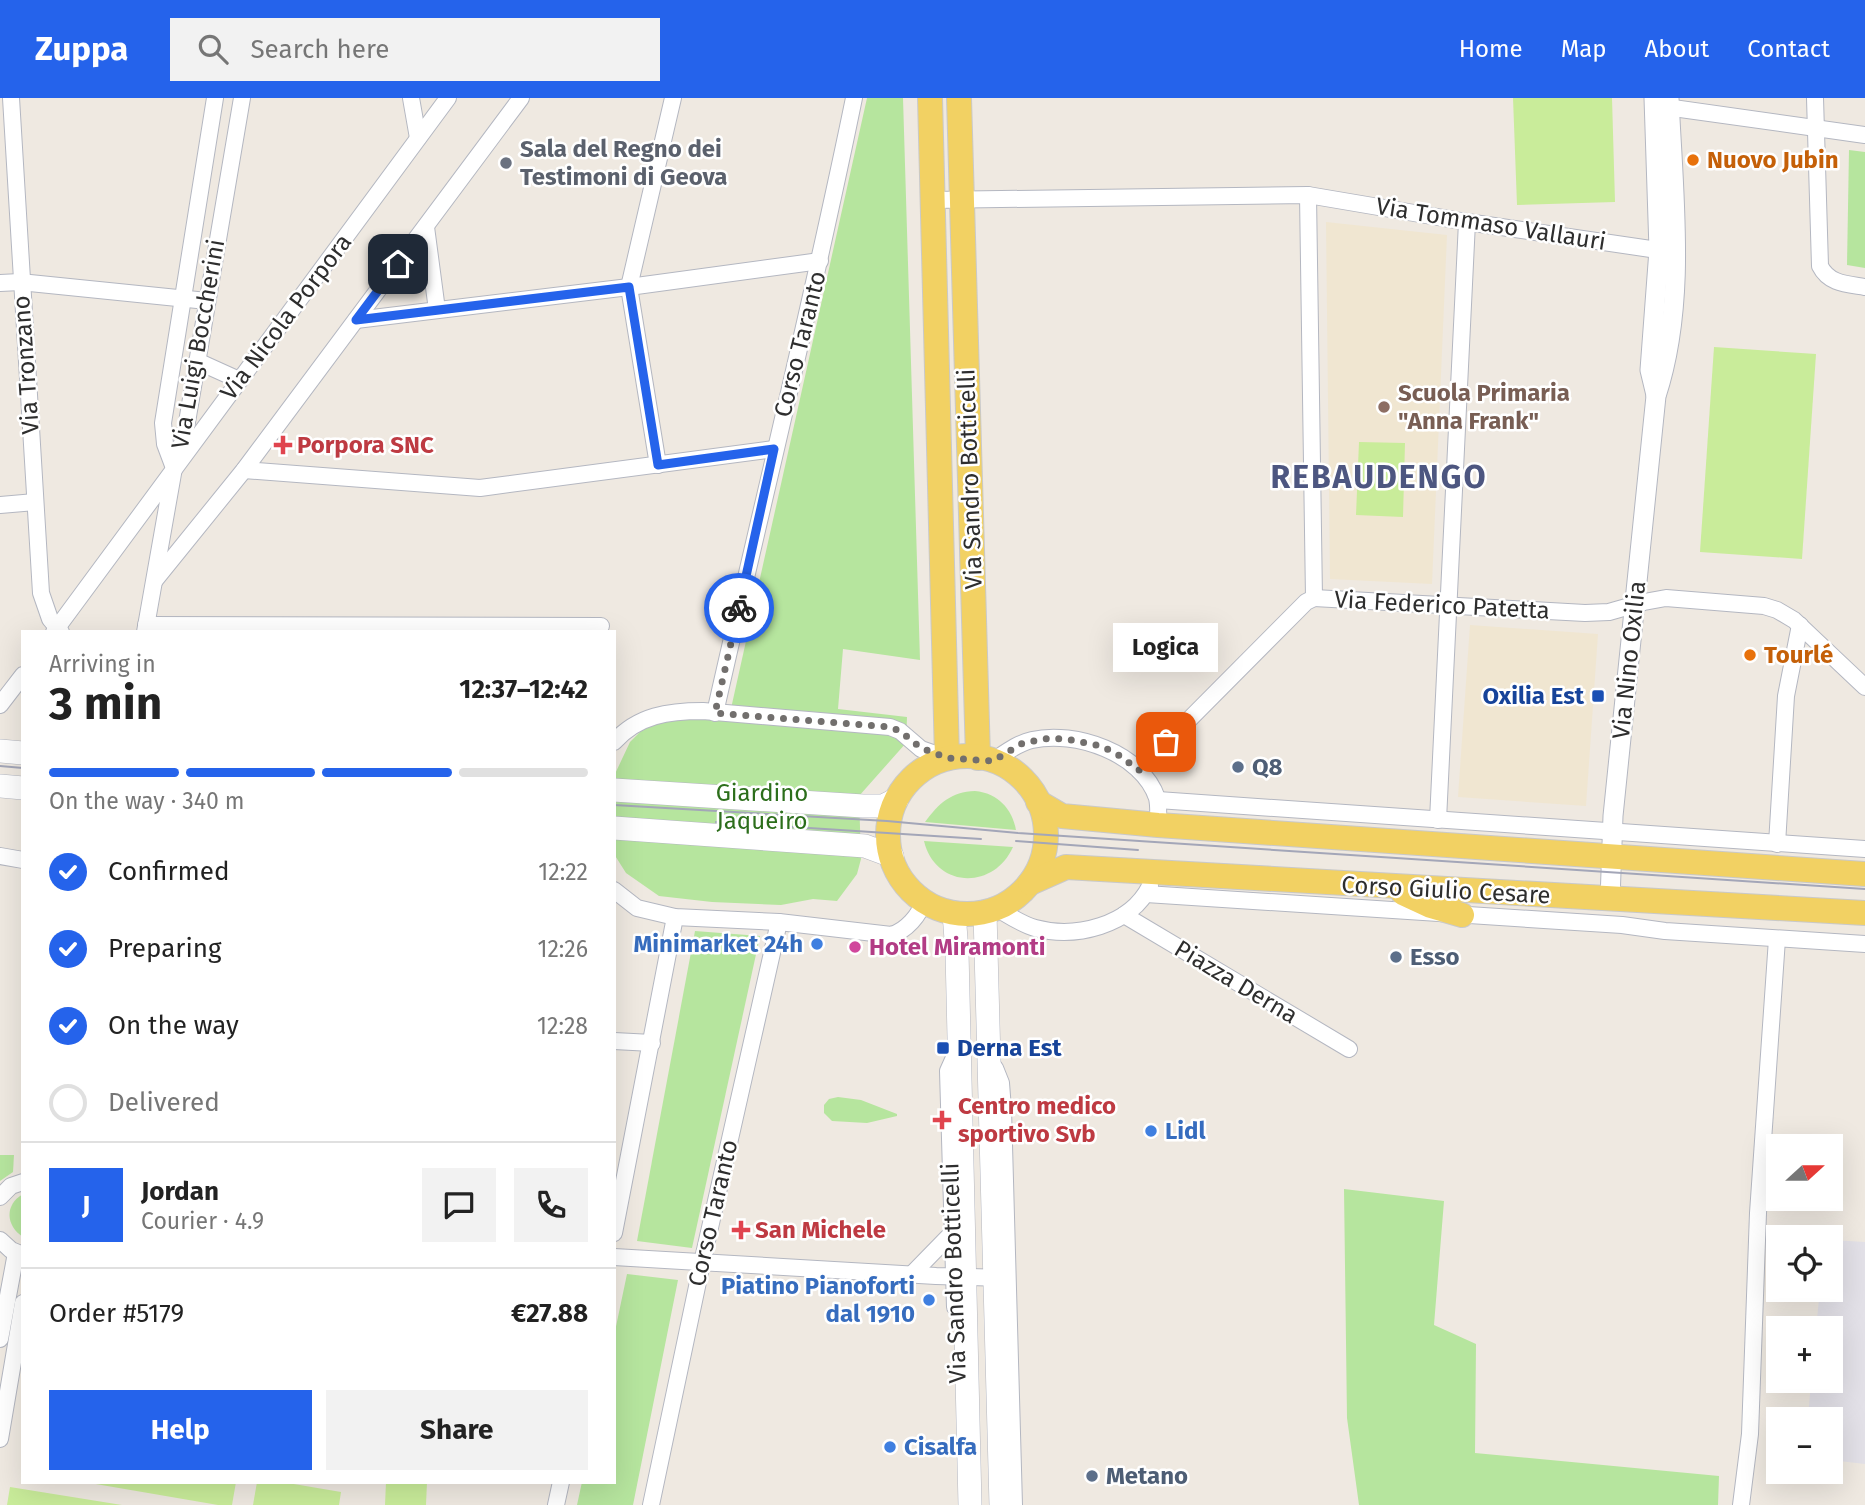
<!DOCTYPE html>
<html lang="en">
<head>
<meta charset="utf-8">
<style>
	:root { --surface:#fff; --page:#f2f2f2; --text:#222; --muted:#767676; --line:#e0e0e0; --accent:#2563eb }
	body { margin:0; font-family:"Fira Sans",sans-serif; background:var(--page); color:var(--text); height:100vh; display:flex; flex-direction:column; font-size:26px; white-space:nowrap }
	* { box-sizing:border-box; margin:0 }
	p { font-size:23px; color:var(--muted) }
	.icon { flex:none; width:38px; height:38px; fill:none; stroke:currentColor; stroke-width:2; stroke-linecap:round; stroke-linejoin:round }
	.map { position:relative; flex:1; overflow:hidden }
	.drawer { position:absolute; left:21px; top:532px; width:595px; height:854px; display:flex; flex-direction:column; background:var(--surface); border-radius:0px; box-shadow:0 7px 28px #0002 }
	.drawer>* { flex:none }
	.needle { width:46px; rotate:69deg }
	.controls { position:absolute; left:1766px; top:1036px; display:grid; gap:14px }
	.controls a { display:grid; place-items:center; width:77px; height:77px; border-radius:0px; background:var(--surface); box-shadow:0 7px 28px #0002; font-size:35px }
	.pin { position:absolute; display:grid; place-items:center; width:60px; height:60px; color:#fff; margin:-30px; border-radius:14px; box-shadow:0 4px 10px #0006 }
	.courier { position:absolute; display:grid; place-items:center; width:70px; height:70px; margin:-35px; border:5px solid #2563eb; border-radius:50%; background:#fff; color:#222; box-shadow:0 2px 9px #0007 }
	.bubble { position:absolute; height:49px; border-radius:0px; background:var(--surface); box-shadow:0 7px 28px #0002; font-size:23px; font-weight:700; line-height:49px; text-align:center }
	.summary em { font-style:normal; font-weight:700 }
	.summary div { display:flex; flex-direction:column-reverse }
	.summary { display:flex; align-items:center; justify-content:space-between; height:119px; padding:0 28px }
	h1 { font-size:46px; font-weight:700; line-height:52px }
	.bar { display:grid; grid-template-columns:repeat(4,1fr); gap:10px 7px; align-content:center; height:84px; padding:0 28px }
	.bar i { height:9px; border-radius:5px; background:var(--line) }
	.bar .on { background:var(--accent) }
	.bar p { grid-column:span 4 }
	.line { display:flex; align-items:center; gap:18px; padding:0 28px; border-top:2px solid var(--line) }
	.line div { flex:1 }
	.round { display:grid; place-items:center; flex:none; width:74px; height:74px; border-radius:0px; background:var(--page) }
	ol { padding:0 28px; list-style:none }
	li { display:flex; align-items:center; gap:21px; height:77px }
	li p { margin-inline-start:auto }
	li .icon { padding:7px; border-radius:50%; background:var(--accent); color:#fff; stroke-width:4 }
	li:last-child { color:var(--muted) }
	li i { width:38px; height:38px; border:4px solid var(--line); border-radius:50% }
	.primary-button { display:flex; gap:14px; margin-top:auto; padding:14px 28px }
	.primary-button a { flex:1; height:80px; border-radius:0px; background:var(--accent); color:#fff; font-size:28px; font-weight:700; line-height:80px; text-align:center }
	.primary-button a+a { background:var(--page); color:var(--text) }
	header { display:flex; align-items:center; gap:42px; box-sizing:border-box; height:98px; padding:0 35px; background:var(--accent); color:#fff }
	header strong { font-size:33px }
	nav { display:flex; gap:38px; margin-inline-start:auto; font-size:24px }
	.search { width:490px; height:63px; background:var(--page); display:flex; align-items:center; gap:18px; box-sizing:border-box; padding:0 24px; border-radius:0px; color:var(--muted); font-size:26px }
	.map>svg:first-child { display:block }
</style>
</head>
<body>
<header>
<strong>Zuppa</strong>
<div class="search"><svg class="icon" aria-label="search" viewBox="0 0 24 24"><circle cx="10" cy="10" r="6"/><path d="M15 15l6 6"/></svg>Search here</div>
<nav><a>Home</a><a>Map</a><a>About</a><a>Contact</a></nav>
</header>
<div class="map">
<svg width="1865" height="1407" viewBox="0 0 1865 1407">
	<rect width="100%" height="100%" fill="#efe9e1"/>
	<path fill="#e3e1e8" d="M1831,1142L1865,1144V1366L1831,1362L1830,1321H1808L1811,1283H1830V1230H1816L1820,1192H1830Z"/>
	<g fill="#f0e6d1">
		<path d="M1326,124L1447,137L1432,486L1330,481Z"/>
		<path d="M1470,527L1598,536L1586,708L1458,699Z"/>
	</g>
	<g fill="#b6e59e">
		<path d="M867,0H903L920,562L843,551L838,611L907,619L906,645L859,698L861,761L857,776L837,803L813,801L781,807L712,804L659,798L626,775L614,756V678L630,644L650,624L730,615Z"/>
		<path d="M1849,52L1865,54V170L1847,167Z"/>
		<path d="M975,693C998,695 1012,711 1016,732L925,724C939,705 951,694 975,693Z"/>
		<path d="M924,743L1013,749C993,793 935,790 924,743Z"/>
		<path d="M695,833L760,838L692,1150L637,1143Z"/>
		<path d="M838,999L861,1002L897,1016V1018L867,1025L832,1023L824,1015V1007L829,1001Z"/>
		<path d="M0,1057H14L13,1074L0,1083Z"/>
		<path d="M1344,1091L1444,1103L1434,1227L1476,1246L1475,1355L1719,1378L1718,1407H1359L1347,1320Z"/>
		<path d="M23,1096V1139C6,1128 4,1107 23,1096Z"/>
		<path d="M627,1176L678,1182L633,1407H577L582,1384H614V1238Z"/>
	</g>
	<g fill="#c9ec9a">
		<path d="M1513,0H1612L1615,104L1517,107Z"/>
		<path d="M1714,249L1816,256L1802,461L1700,454Z"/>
		<path d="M1359,344L1405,345L1403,419L1356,417Z"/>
		<path d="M84,1384H236L232,1407H218Z"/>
		<path d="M257,1384H282L341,1394L339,1407H253Z"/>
		<path d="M386,1384H427L426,1407H385Z"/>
		<path d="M10,1389L122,1407H7Z"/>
	</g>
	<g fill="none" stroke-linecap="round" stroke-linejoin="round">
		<g stroke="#b4b7c1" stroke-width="18">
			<g id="minor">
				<path d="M11,0L41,495L50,521L61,534"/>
				<path d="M411,0L418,40"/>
				<path d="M1815,0L1820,168C1829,186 1847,186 1865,189"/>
				<path d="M1659,8L1865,37"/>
				<path d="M1308,97L1314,500"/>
				<path d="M932,102L1308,97L1467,124L1671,154"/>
				<path d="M426,129L437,212"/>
				<path d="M0,185L20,184L207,203"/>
				<path d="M356,222L629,189L820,163"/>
				<path d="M197,263L239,282"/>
				<path d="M658,367L629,189L673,0"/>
				<path d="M174,370L165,346L163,325L215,0"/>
				<path d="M244,372L480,390L774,351"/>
				<path d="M0,407L35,404"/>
				<path d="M155,482L244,372L521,0"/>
				<path d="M1314,500L1585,515L1609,514L1644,504L1666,500L1764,508L1777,512L1794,522L1865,589"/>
				<path d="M146,527L601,528"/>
				<path d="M54,534L448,0"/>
				<path d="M145,534L174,370L185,336L242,0"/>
				<path d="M0,607L23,577"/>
				<path d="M715,615C761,410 812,206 854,0"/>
				<path d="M614,644C638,617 669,613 703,613L890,629L900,633L921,651L947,660"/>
				<path d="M993,663C1005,655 1018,645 1032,642C1075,632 1142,655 1157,700C1159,708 1158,718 1158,727"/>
				<path d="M1139,672L1306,504L1314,500"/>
				<path d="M1158,702L1865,751"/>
				<path d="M1438,722L1467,124"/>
				<path d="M1777,746L1786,598L1800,527"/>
				<path d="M0,758L23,762"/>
				<path d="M614,792L637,810L675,819L779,824L891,837C906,833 920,817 924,802"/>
				<path d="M1146,796L1622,827L1665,833L1865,846"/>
				<path d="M996,810C1008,817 1021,826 1035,830C1075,841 1130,828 1150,788"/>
				<path d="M1124,817L1349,951"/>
				<path d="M614,943L652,945"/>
				<path d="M995,970L1001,985L1003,1011L1014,1407"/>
				<path d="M0,1099L11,1088L23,1084"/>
				<path d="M614,1135L675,819"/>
				<path d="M0,1142L11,1152L23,1157"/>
				<path d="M614,1159L936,1178L1004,1180"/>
				<path d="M912,1176L952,1135"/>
				<path d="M955,1209L948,973L957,953"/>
				<path d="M0,1241L16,1155"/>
				<path d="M0,1341L23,1205"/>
				<path d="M556,1407L561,1384"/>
				<path d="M651,1407L702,1165L779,824"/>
				<path d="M1741,1407L1750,1336L1758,1115L1777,841"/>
			</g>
		</g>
		<g stroke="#b4b7c1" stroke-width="21">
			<g id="tertiary">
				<path d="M1654,0L1659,152L1650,272L1656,297"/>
				<path d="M1610,802L1613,718L1656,298C1687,204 1673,97 1669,0"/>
			</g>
		</g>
		<g stroke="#b4b7c1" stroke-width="24">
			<g id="secondary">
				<path d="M0,653L23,655"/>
				<path d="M0,688L23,690"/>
				<path d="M614,692L863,708H883L897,701"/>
				<path d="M614,730L865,748L892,758"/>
				<path d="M954,815L957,854L970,1407"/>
				<path d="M985,815L1001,1407"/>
			</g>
		</g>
		<g stroke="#c9c9c9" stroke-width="26">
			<g id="primary">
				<path d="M930,0L947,660"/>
				<path d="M959,0L978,660"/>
				<circle cx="967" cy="737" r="79"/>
				<path d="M1038,704L1062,718L1158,727L1865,776"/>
				<path d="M1030,785L1066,769L1865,815"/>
				<path d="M1403,795L1431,808L1462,817"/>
			</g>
		</g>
		<use href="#minor" stroke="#fff" stroke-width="16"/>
		<use href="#tertiary" stroke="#fff" stroke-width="19"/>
		<use href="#secondary" stroke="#fff" stroke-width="23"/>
		<use href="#primary" stroke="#f2d163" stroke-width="24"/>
		<g stroke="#a3a6b8" stroke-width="2">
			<path d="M0,668L23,670"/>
			<path d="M614,707L887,723L1018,735L1865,791"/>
			<path d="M716,724L981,741"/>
			<path d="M1016,743L1138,752"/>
		</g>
	</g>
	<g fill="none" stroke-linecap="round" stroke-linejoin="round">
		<path stroke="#726f6d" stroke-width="7" stroke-dasharray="0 12.6" d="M739,510L715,615L890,629L900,633L921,650L947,660L993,663L1023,645L1051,640L1072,642L1101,648L1117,656L1139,672L1166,644"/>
		<path stroke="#2563eb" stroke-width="9" d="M398,166L356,222L629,189L658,367L774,351L739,510"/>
	</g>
	<g fill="#e8710a" stroke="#fff" stroke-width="2.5">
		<circle cx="1693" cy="62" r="7"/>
		<circle cx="1750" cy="557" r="7"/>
	</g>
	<circle fill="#6b7280" stroke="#fff" stroke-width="2.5" cx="506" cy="65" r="7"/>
	<circle fill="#8d6e63" stroke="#fff" stroke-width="2.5" cx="1384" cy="309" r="7"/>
	<g fill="#e0444e" stroke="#fff" stroke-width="2.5">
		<path d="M279.5 336.5h7v7h7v7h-7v7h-7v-7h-7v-7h7z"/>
		<path d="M938.5 1011.5h7v7h7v7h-7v7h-7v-7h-7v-7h7z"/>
		<path d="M737.5 1121.5h7v7h7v7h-7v7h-7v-7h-7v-7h7z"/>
	</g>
	<g fill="#1a4fb4" stroke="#fff" stroke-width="2.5">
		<rect x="1591" y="591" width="14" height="14" rx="3.5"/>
		<rect x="936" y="943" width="14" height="14" rx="3.5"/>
	</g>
	<g fill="#5c6f8a" stroke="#fff" stroke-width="2.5">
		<circle cx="1238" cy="669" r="7"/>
		<circle cx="1396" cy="859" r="7"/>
		<circle cx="1092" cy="1378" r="7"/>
	</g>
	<g fill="#3f7fe0" stroke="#fff" stroke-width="2.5">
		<circle cx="817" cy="846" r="7"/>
		<circle cx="1151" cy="1033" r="7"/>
		<circle cx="929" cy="1202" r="7"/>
		<circle cx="890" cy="1349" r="7"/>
	</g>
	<circle fill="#d1479c" stroke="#fff" stroke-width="2.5" cx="855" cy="849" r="7"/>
	<g text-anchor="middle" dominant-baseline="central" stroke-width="5" stroke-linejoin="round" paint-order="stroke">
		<g font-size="24" font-weight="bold" fill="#5b616d" stroke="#fff" text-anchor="start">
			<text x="520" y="51">Sala del Regno dei<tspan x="520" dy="28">Testimoni di Geova</tspan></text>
		</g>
		<g font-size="24" font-weight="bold" fill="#c56008" stroke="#fff" text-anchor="start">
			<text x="1707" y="62">Nuovo Jubin</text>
			<text x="1764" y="557">Tourlé</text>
		</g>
		<g font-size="24" fill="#2e2e2e" stroke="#fff">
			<text transform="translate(1491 126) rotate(9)">Via Tommaso Vallauri</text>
			<text transform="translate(286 219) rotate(-53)">Via Nicola Porpora</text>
			<text transform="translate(198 246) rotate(-80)">Via Luigi Boccherini</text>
			<text transform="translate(800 246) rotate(-76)">Corso Taranto</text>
			<text transform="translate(26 267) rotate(-94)">Via Tronzano</text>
			<text transform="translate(970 381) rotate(-92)">Via Sandro Botticelli</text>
			<text transform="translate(1442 507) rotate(3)">Via Federico Patetta</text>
			<text transform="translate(1629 562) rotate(-84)">Via Nino Oxilia</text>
			<text transform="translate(1446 792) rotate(3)">Corso Giulio Cesare</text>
			<text transform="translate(1236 884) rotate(31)">Piazza Derna</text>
			<text transform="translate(713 1115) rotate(-77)">Corso Taranto</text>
			<text transform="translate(954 1175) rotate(-92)">Via Sandro Botticelli</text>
		</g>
		<g font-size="24" font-weight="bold" fill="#785e54" stroke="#fff" text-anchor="start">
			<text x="1398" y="295">Scuola Primaria<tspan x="1398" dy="28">"Anna Frank"</tspan></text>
		</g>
		<g font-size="24" font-weight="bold" fill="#be3a42" stroke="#fff" text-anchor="start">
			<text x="297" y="347">Porpora SNC</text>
			<text x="958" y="1008">Centro medico<tspan x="958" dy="28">sportivo Svb</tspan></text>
			<text x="755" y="1132">San Michele</text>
		</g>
		<g font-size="24" font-weight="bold" fill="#164399" stroke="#fff" text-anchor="end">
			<text x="1584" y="598">Oxilia Est</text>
			<text x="957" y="950" text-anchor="start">Derna Est</text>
		</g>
		<g font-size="24" font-weight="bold" fill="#4e5e75" stroke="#fff" text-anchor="start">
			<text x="1252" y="669">Q8</text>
			<text x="1410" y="859">Esso</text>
			<text x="1106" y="1378">Metano</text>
		</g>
		<g font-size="24" fill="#2c6e1b" stroke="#fff">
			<text x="762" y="695">Giardino<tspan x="762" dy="28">Jaqueiro</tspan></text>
		</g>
		<g font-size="24" font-weight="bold" fill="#366cbe" stroke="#fff" text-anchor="end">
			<text x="803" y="846">Minimarket 24h</text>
			<text x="1165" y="1033" text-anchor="start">Lidl</text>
			<text x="915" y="1188">Piatino Pianoforti<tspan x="915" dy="28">dal 1910</tspan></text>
			<text x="904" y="1349" text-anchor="start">Cisalfa</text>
		</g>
		<g font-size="24" font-weight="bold" fill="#b23c85" stroke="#fff" text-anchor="start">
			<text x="869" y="849">Hotel Miramonti</text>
		</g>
		<g font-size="32" font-weight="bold" letter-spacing="2" fill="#4d5680" stroke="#fff">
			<text x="1379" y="379">REBAUDENGO</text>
		</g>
	</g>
</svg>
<div class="controls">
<a><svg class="needle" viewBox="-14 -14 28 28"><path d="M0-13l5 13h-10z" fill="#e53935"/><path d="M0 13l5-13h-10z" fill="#767676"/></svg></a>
<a><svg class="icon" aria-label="locate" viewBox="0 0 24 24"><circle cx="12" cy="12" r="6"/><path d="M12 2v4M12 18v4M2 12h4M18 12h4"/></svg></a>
<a>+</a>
<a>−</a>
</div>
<div class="pin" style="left:1166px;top:644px;background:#ea580c"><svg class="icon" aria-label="bag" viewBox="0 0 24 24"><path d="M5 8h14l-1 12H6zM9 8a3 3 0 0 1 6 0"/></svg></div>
<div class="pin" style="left:398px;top:166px;background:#1f2937"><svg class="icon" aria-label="home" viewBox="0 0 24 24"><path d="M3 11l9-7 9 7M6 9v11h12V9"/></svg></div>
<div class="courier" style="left:739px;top:510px"><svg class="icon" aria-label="bike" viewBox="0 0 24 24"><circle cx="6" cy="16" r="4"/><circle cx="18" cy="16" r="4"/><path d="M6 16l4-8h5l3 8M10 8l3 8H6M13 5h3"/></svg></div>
<div class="bubble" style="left:1113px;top:525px;width:105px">Logica</div>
<section class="drawer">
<div class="summary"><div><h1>3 min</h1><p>Arriving in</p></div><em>12:37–12:42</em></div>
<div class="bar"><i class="on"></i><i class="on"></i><i class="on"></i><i></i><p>On the way · 340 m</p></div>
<ol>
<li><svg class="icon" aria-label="check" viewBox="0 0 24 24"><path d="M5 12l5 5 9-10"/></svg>Confirmed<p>12:22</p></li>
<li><svg class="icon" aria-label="check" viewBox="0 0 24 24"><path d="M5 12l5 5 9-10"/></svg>Preparing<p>12:26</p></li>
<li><svg class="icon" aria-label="check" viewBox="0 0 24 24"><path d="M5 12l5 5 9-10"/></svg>On the way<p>12:28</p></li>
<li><i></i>Delivered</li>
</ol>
<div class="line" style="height:126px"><b class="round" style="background:var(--accent);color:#fff">J</b><div><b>Jordan</b><p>Courier · 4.9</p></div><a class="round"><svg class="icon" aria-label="chat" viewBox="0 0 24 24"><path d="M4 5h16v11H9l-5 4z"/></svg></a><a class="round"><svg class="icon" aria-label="phone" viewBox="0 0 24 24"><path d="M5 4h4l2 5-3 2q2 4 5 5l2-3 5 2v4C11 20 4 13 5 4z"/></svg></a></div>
<div class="line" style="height:91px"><div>Order #5179</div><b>€27.88</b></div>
<div class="primary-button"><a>Help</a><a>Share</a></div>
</section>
</div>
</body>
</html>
